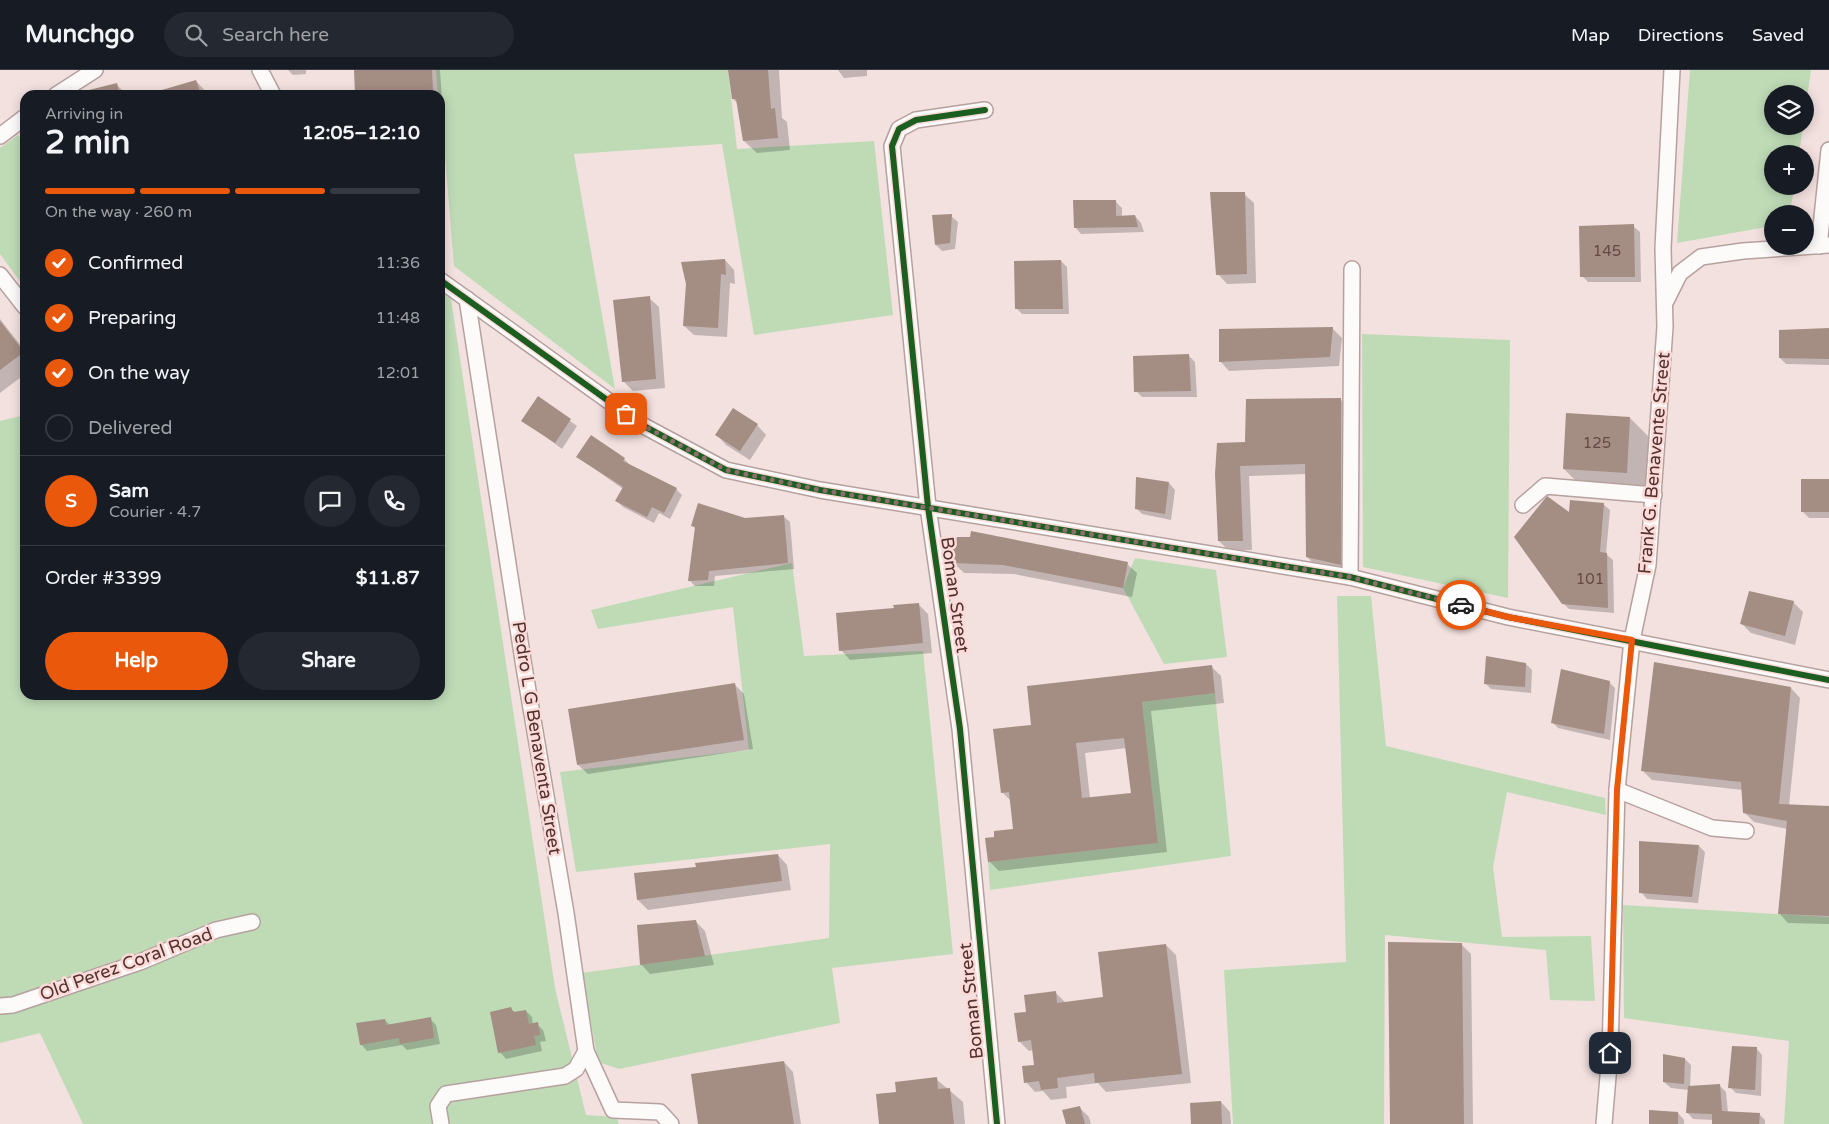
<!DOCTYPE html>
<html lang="en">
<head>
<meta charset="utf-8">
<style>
	:root { --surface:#171b24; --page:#242831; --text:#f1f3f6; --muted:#9ea1a6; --line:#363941; --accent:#ea580c }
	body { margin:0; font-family:"Varela Round",sans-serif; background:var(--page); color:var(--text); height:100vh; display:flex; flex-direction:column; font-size:19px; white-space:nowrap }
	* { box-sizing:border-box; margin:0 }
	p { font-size:16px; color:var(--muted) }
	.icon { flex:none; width:28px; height:28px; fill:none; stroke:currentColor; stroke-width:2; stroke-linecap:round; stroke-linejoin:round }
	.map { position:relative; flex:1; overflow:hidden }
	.panel { position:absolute; left:20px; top:20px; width:425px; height:610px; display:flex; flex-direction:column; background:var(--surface); border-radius:15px; box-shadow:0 2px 12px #0003 }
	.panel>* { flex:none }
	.buttons { position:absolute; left:1764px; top:15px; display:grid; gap:10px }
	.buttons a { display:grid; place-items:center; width:50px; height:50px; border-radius:50%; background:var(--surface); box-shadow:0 2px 12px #0003; font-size:25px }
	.pin { position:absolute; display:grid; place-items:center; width:42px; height:42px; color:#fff; margin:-21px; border-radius:10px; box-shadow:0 2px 8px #0006 }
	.courier { position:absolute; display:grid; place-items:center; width:50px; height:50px; margin:-25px; border:4px solid #ea580c; border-radius:50%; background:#fff; color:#222; box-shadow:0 1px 6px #0007 }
	.overview em { font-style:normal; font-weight:800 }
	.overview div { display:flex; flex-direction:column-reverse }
	.overview { display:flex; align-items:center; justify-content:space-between; height:85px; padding:0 25px }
	h1 { font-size:32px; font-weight:800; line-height:38px }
	.bar { display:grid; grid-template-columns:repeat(4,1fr); gap:8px 5px; align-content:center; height:60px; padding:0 25px }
	.bar i { height:6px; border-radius:4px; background:var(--line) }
	.bar .active { background:var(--accent) }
	.bar p { grid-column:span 4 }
	.line { display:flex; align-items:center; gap:12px; padding:0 25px; border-top:1px solid var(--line) }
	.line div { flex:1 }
	.round { display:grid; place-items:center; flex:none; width:52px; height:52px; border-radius:26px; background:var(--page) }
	ol { padding:0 25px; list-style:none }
	li { display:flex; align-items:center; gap:15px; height:55px }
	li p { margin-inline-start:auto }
	li .icon { padding:5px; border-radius:50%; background:var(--accent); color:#fff; stroke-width:4 }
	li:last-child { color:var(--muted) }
	li i { width:28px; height:28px; border:2px solid var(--line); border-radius:50% }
	.primary-button { display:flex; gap:10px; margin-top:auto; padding:10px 25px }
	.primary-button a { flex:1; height:58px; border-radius:30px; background:var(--accent); color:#fff; font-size:20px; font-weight:800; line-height:58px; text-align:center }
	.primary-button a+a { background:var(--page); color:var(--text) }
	header { display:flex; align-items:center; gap:30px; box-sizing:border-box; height:70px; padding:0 25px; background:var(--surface); border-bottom:1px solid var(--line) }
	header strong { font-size:24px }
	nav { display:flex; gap:28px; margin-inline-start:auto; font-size:18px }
	.search { width:350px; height:45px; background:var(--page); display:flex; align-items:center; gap:12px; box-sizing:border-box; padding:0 18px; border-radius:28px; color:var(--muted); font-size:19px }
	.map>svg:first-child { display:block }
</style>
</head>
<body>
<header>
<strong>Munchgo</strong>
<div class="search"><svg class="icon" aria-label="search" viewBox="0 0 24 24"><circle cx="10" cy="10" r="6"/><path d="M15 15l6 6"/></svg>Search here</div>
<nav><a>Map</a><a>Directions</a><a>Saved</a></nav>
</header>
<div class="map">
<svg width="1829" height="1054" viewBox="0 0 1829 1054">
	<rect width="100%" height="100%" fill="#f3e1df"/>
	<g fill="#bedbb6">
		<path d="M436,0H728L737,79L874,71L893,245L754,265L722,74L574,84L615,319L454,196L440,25H438Z"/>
		<path d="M1690,0H1811L1805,42V24H1772V56H1803L1799,84H1772V116H1794L1790,144H1772V156L1677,173Z"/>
		<path d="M18,65L25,74V218L0,184V78Z"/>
		<path d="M440,221L451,229L555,918L586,1045L617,1047L619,1054H83L40,963L0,973V351L25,345V625H440Z"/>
		<path d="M1362,264L1510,270L1508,528L1363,497Z"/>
		<path d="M1135,488L1216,500L1227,587L1164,594L1123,518Z"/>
		<path d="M792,493L804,586L923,581L953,884L832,898L840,953L619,999L598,992L582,903L829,868L830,774L576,802L560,702L749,680L733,537L598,559L591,540Z"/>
		<path d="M1337,526H1371L1386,676L1605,728L1606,745L1507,722L1493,797L1502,867L1591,866L1595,931L1550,930L1546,880L1385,865L1384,1054H1233L1224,900L1346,892Z"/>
		<path d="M1215,623L1231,786L990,820L988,792L1158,773L1142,632Z"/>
		<path d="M1623,835L1829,847V1054H1784L1789,971L1624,948Z"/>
	</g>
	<g fill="#0003" fill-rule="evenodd">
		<path d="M288,0H306V4L293,5Z"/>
		<path d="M355,0H440L442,30L440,25H358Z"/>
		<path d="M729,0H779L782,48L787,52L790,80L757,83L744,71L738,34L733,29Z"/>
		<path d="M838,0H867V6L844,8Z"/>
		<path d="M196,11L209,25H149Z"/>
		<path d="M116,14L127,25H89Z"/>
		<path d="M1244,124L1254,133L1256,213L1227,214L1218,204Z"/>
		<path d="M1116,132L1122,138V147L1135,146L1141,153L1144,162L1081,164L1075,157Z"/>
		<path d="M951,146L958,152L955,179L942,181L936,175Z"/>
		<path d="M1633,156L1640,162L1641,212H1588L1582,206Z"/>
		<path d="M725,190L734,200L735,214L730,213L727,267L694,265L684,256Z"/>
		<path d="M1061,191L1067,197L1069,244H1022L1016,238Z"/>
		<path d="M649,228L659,237L665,318L633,321L623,311Z"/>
		<path d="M0,249L25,281V304L0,323Z"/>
		<path d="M1332,258L1342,268L1339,296L1229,301L1220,291Z"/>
		<path d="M1829,259V295L1786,294L1780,288Z"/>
		<path d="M1188,285L1195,292L1197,327H1142L1136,321Z"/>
		<path d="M538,328L577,356L562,379L523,350Z"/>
		<path d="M1341,330L1350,339V503L1317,497L1307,487L1306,404L1249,406L1252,480L1229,481L1219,471L1216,404L1246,374Z"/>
		<path d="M1630,348L1649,367L1646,421L1583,418L1564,399Z"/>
		<path d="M757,355L766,365L750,390L726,375L717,365Z"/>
		<path d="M578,387L624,389L630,395L676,419L682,425L670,449L659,443L654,453L623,437L617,431L623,419Z"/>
		<path d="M1829,410V448H1809L1803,442Z"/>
		<path d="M1169,413L1175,420L1171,450L1142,444L1136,438Z"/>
		<path d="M1603,434L1610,440L1606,484L1613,490L1614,543L1569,539L1563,533L1570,444Z"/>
		<path d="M783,446L790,452L794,499L715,506L714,516H695L689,510L696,459L693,456Z"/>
		<path d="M954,493L1127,494L1137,503L1132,527L1014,504L964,503Z"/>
		<path d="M1793,532L1803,542L1795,575L1751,563L1742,554Z"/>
		<path d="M918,534L928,544L932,583L850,590L841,580L895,539Z"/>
		<path d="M1526,594L1532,600L1531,623L1491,619L1485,613Z"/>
		<path d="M1212,597L1221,606L1224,633L1151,641L1167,782L999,801L989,791L1014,760L1011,731L1002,722L1033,656ZM1127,678L1132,724L1090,728L1085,683Z"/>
		<path d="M1609,612L1615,618L1610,670L1558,658L1552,652Z"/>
		<path d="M735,615L744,624L753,679L588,704L578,695Z"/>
		<path d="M1791,618L1800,628L1789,736L1829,738V854L1788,853L1779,843L1787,759L1754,752L1744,742L1743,720L1652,710L1642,700Z"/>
		<path d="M1699,776L1705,782L1698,833L1647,829L1641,822Z"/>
		<path d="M778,785L787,795L791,820L648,840L638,830L635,804L697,799Z"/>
		<path d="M695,851L705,861L714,895L650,904L641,894Z"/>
		<path d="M1461,874L1471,884L1473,1054H1392Z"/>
		<path d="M1166,875L1176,885L1191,1013L1106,1022L1098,1013L1066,1017L1067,1028L1051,1030L1043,1021L1035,1022L1026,1012L1036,996L1034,980L1029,981L1019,971L1027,943L1056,923L1066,933L1105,928Z"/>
		<path d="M511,939L516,943L526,941L532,947L533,955L537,954L543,960L546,971L540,972L542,981L506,989L500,982Z"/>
		<path d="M430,949L436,955L440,974L407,980L402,975L367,981L361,974L385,950L390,955Z"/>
		<path d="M1756,978L1762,985L1761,1026L1736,1023L1730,1017Z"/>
		<path d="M1685,989L1691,995L1690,1017L1719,1015L1726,1022L1728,1043L1759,1044L1765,1050V1054H1714V1050L1693,1049L1687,1042L1689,1020L1671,1018L1664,1012Z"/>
		<path d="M784,992L793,1002L801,1054H700Z"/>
		<path d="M936,1009L963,1032L965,1054H880L897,1023Z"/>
		<path d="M1221,1032L1230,1042L1231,1054H1193Z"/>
		<path d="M1079,1037L1089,1047L1091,1054H1067Z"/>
		<path d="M1678,1043L1684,1050V1054H1651Z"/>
	</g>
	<g fill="#a48d83" fill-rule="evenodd">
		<path d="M354,0H432L433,20L355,24Z"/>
		<path d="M728,0H768L771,39L775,38L778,68L743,71L736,29H732Z"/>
		<path d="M196,10L201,25H155V22Z"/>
		<path d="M117,13L120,25H85V21Z"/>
		<path d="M1210,122H1245L1247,204L1216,205Z"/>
		<path d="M1073,130H1116V146L1135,145L1138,157L1074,158Z"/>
		<path d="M952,144L950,173L935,175L932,145Z"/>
		<path d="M1634,154L1635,207H1580L1579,156Z"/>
		<path d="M725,189L726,205L721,204L718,258L683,256L686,214L681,192Z"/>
		<path d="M1061,190L1063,239H1015L1014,191Z"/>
		<path d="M650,226L656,309L622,312L613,230Z"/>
		<path d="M0,251L24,282L0,300Z"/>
		<path d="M1333,257L1330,287L1219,292V259Z"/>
		<path d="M1829,258V289L1779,288V260Z"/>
		<path d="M1189,284L1191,321L1134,322L1133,286Z"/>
		<path d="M538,326L571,349L555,373L521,351Z"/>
		<path d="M1341,328V495L1306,487L1305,394L1240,396L1243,471H1218L1215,404L1217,373L1245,372L1246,329Z"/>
		<path d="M733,338L758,354L740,381L715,365Z"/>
		<path d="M1566,343L1630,347L1627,403L1563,399Z"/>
		<path d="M591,365L625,388L623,391L677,418L664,443L652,437L647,447L615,431L623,417L576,387Z"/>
		<path d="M1136,407L1169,412L1165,444L1135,439Z"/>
		<rect x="1801" y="409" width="28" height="33"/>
		<path d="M1547,426L1569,442L1570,430L1604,433L1600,482L1607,483L1608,538L1562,534L1514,467Z"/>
		<path d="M698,433L745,448L784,445L788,493L709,501L708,510L688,511L695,457L691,456Z"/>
		<path d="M971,461L1128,492L1123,518L1003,495L953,493L952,480L957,467H970Z"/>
		<path d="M1749,521L1794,531L1785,566L1740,554Z"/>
		<path d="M919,533L923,573L839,581L836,543L894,538L893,535Z"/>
		<path d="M1486,586L1526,593L1525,617L1484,614Z"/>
		<path d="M1654,592L1791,617L1779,734L1829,736V846L1778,844L1787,751L1743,743L1741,712L1641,701Z"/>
		<path d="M1212,595L1215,623L1142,632L1158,773L988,792L985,768L994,767V761L1013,759L1009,722L1001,723L993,659L1031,655L1027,616ZM1124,668L1131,723L1082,728L1076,673Z"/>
		<path d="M1561,599L1610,611L1604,664L1551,653Z"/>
		<path d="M735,613L744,670L577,695L568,639Z"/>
		<path d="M1639,771L1699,775L1692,827L1639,823Z"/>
		<path d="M778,784L782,811L637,830L634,803L696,797L695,793Z"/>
		<path d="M696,850L705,886L640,895L637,855Z"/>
		<path d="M1388,872L1462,873L1464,1054H1390Z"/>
		<path d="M1166,874L1182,1004L1095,1013L1094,1003L1057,1008L1058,1018L1041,1020L1039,1011L1024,1013L1022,996L1034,995L1031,970L1018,972L1014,943L1026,942L1024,925L1056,921L1057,933L1103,927L1098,882Z"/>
		<path d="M511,937L513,942L526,940L529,954L538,952L540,965L534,966L536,975L498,983L490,942Z"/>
		<path d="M431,947L434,968L400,974L399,968L360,975L356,953L385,949L386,955Z"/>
		<path d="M1732,976L1757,977L1755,1020L1728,1018Z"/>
		<path d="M1663,984L1685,988L1684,1014L1663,1012Z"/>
		<path d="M784,991L794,1054H698L691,1004Z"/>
		<path d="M937,1007L938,1019L950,1018L954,1054H879L876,1024L896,1022L895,1012Z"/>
		<path d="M1720,1014L1722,1041L1760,1043L1759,1054H1712V1044L1686,1043L1688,1016Z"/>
		<path d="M1221,1031L1222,1054H1191L1190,1033Z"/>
		<path d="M1080,1036L1085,1054H1066L1062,1040Z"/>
		<path d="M1649,1040L1678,1042V1054H1649Z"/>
	</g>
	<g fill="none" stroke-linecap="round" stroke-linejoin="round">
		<g stroke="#b6a19f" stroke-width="18">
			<g id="minor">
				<path d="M260,0L273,25"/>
				<path d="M56,25L95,0"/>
				<path d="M985,40L916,50L899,59L892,76L928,437L960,659L997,1054"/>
				<path d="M0,66L25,47"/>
				<path d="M1819,176L1829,80"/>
				<path d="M0,205L25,237"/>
				<path d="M440,210L642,355L726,400L820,420L1350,507L1508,547L1829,610"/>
				<path d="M467,229L524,597L566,843L586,981L613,1040L660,1042L671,1054"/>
				<path d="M1666,231L1680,203L1701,187L1743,181L1829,175"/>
				<path d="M1523,435L1545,416L1654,425"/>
				<path d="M1350,507L1352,199"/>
				<path d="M1617,720L1712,758L1746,761"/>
				<path d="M0,936L13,935L140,892L216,860L252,852"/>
				<path d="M441,1054L438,1036L446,1024L565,1006L576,999L586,981"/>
				<path d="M1604,1054L1610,983L1617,720L1632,570L1648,495L1665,257L1663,178L1672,0"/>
			</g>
		</g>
		<use href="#minor" stroke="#fdfafa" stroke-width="15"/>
		<g stroke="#fbdad7" stroke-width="9">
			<g id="cycleway">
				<path d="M985,40L916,50L899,59L892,76L928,437L960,659L997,1054"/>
				<path d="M440,210L642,355L726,400L820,420L1350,507L1508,547L1829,610"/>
			</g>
		</g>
		<use href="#cycleway" stroke="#1b5e20" stroke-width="6"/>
	</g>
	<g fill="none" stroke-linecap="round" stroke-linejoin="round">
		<path stroke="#8a6f6d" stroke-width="5" stroke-dasharray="0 9" d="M626,344L642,355L726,400L820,420L1350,507L1461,535"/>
		<path stroke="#ea580c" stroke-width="6" d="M1461,535L1508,547L1632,570L1617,720L1610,983"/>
	</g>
	<g text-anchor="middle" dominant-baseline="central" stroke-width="5" stroke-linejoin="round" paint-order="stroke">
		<g font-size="15" fill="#664944">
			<text x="1607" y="181">145</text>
			<text x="1597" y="373">125</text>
			<text x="1590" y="509">101</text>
		</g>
		<g font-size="18" fill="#51322f" stroke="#fbdad7">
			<text transform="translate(1654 393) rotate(-85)">Frank G. Benavente Street</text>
			<text transform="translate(955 525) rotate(82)">Boman Street</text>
			<text transform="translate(537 668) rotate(81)">Pedro L G Benaventa Street</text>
			<text transform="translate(126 894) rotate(-20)">Old Perez Coral Road</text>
			<text transform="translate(971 931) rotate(-96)">Boman Street</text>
		</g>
	</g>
</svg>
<div class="buttons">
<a><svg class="icon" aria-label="layers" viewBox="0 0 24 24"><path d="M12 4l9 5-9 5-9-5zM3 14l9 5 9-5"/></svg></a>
<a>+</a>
<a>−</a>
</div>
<div class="pin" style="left:626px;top:344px;background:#ea580c"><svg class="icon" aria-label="bag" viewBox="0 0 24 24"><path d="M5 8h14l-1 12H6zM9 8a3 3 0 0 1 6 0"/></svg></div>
<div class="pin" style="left:1610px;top:983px;background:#1f2937"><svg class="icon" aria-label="home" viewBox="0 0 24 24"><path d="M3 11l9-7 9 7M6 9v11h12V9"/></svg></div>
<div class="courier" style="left:1461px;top:535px"><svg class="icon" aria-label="car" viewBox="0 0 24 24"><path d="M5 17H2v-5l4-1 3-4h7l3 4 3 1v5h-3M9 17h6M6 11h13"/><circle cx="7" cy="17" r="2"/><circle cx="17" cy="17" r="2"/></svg></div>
<section class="panel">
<div class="overview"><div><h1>2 min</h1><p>Arriving in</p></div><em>12:05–12:10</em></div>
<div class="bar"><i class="active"></i><i class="active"></i><i class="active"></i><i></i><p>On the way · 260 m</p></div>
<ol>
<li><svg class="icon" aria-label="check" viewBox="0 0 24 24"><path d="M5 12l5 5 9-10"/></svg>Confirmed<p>11:36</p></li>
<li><svg class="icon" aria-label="check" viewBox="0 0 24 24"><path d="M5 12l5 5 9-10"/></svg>Preparing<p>11:48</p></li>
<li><svg class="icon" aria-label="check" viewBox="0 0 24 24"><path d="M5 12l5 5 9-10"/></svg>On the way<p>12:01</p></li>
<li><i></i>Delivered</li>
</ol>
<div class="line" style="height:90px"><b class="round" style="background:var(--accent);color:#fff">S</b><div><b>Sam</b><p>Courier · 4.7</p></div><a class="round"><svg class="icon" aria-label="chat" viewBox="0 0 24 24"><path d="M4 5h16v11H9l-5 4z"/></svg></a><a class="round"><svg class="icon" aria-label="phone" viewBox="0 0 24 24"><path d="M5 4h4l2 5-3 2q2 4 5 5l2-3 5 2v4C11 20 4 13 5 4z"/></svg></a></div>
<div class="line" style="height:65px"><div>Order #3399</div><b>$11.87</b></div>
<div class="primary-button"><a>Help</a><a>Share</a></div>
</section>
</div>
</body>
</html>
